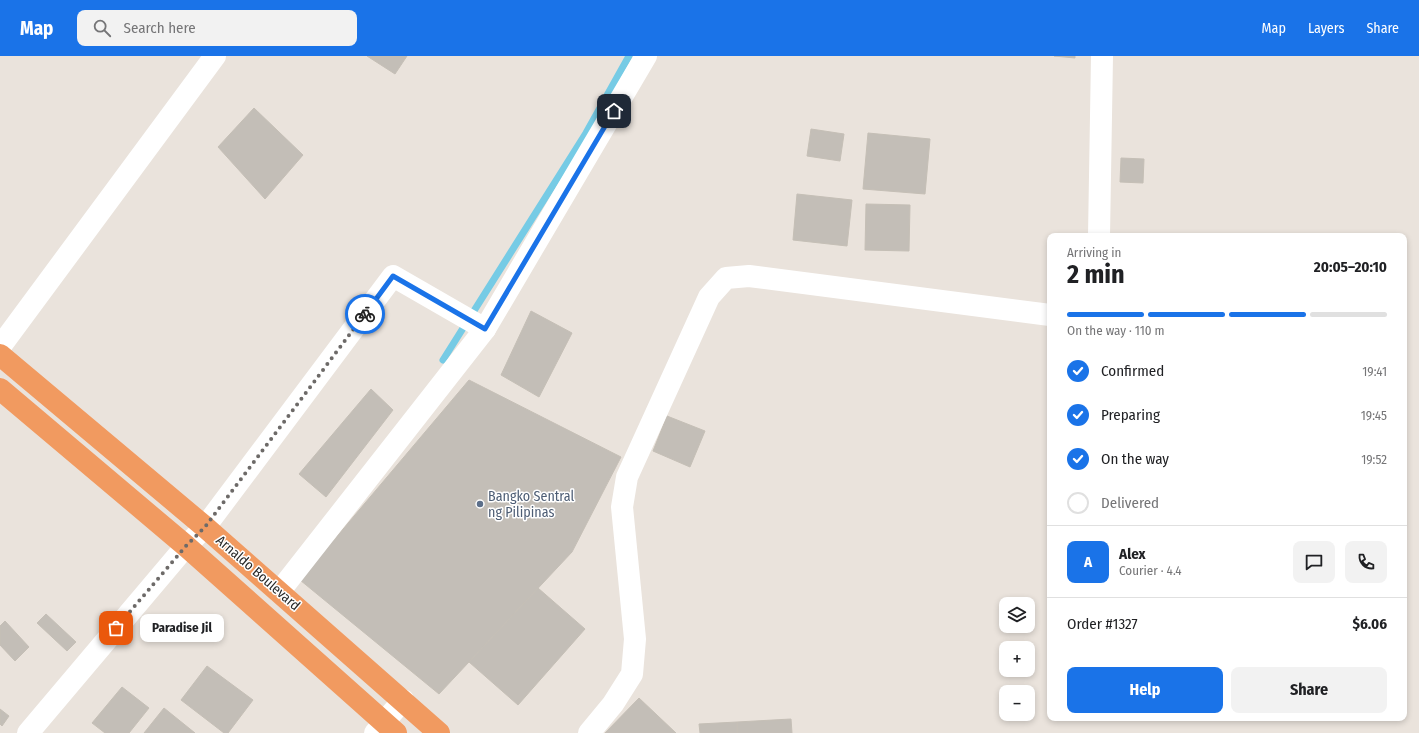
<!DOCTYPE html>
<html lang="en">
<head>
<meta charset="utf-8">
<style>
	:root { --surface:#fff; --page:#f2f2f2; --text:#202124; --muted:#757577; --line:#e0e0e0; --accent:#1a73e8 }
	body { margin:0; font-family:"Fira Sans Condensed",sans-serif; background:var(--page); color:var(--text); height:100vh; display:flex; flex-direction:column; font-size:15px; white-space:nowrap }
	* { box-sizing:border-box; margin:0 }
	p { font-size:13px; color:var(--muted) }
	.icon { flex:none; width:22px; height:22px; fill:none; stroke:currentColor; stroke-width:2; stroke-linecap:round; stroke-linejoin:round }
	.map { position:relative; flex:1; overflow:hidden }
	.panel { position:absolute; left:1047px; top:177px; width:360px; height:488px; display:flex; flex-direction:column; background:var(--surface); border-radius:8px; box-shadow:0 2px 6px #0003 }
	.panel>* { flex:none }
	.buttons { position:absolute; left:999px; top:541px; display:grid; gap:8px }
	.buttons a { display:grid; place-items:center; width:36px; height:36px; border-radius:8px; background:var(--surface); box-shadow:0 2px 6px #0003; font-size:20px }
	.pin { position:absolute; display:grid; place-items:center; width:34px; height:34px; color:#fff; margin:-17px; border-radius:8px; box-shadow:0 2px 6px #0006 }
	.courier { position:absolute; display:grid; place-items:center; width:40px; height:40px; margin:-20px; border:3px solid #1a73e8; border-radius:50%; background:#fff; color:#222; box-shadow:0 1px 5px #0007 }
	.bubble { position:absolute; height:28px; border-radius:8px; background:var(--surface); box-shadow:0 2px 6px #0003; font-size:13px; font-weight:700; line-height:28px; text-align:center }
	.summary em { font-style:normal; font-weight:700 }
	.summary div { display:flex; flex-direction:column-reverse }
	.summary { display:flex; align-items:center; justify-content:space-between; height:68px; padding:0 20px }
	h1 { font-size:26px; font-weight:700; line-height:30px }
	.bar { display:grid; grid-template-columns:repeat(4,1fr); gap:6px 4px; align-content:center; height:48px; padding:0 20px }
	.bar i { height:5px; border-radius:3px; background:var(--line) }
	.bar .selected { background:var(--accent) }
	.bar p { grid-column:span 4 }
	.line { display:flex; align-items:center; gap:10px; padding:0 20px; border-top:1px solid var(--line) }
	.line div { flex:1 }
	.round { display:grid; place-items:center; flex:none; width:42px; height:42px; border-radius:8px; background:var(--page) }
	ol { padding:0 20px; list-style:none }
	li { display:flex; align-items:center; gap:12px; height:44px }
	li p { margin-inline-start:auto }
	li .icon { padding:4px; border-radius:50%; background:var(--accent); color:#fff; stroke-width:4 }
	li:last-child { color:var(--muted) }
	li i { width:22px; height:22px; border:2px solid var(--line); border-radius:50% }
	.action { display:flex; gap:8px; margin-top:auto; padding:8px 20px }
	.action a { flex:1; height:46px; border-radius:8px; background:var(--accent); color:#fff; font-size:16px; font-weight:700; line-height:46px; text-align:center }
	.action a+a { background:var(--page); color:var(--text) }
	header { display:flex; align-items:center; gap:24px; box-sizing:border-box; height:56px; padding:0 20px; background:var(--accent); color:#fff }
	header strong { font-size:19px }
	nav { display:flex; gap:22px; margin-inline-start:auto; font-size:14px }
	.search { width:280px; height:36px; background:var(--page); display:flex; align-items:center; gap:10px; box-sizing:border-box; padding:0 14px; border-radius:8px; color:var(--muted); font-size:15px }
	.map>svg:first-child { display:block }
</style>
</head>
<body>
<header>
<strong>Map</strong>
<div class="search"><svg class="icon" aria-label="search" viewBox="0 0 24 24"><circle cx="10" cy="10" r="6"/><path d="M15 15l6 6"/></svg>Search here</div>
<nav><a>Map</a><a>Layers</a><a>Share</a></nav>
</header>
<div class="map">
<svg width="1419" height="677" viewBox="0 0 1419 677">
	<rect width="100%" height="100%" fill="#eae3dc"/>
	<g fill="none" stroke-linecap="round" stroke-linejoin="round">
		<path stroke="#76cbe5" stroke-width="7" d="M443,304L586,77L629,0"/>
	</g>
	<g fill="#c3beb7" stroke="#c5bfb6">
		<path d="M367,0H407L395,18Z"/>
		<path d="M1054,0H1075V2Z"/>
		<path d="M254,52L303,99L265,143L218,91Z"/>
		<path d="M811,73L844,78L840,105L807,100Z"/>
		<path d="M868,77L930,83L925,138L863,133Z"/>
		<path d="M1121,102L1144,103L1143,127L1120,126Z"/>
		<path d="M797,138L852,144L847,190L793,184Z"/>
		<path d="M866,148L910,149L909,195L865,194Z"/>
		<path d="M531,255L572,277L539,341L501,319Z"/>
		<path d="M469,324L621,401L572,496L439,638L300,524Z"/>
		<path d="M371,333L393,354L326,441L299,418Z"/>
		<path d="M667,360L705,375L690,411L653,395Z"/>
		<path d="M538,532L585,573L518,649L469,606Z"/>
		<path d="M46,558L76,586L67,595L37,567Z"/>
		<path d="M5,565L29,591L15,605L0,589V570Z"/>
		<path d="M207,610L253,644L228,677H224L181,644Z"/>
		<path d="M122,631L149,652L129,677H105L92,667Z"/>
		<path d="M639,642L676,677H605Z"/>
		<path d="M164,652L195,677H144Z"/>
		<path d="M0,653L9,660L2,670L0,668Z"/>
		<path d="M791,663L792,677H737V666Z"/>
		<path d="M737,666V677H700L699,668Z"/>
	</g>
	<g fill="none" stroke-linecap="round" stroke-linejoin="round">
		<g stroke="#fff" stroke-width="22">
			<path d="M1099,180L1102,0"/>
			<path d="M0,291L215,0"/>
			<path d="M279,536L485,273L646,0"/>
			<path d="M28,677L186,490L205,471L393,220L485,273"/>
			<path d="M375,677L403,644"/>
			<path d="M589,677L613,648L632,618L635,583L622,451L627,421L709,241L726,222L749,220L1050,259"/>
		</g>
		<g stroke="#f19a60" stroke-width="22">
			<path d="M0,299L205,471L439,677"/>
			<path d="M0,333L186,490L396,677"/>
		</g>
	</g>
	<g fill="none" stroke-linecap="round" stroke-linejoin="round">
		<path stroke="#6d6a68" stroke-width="4" stroke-dasharray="0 7.2" d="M116,572L186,490L205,471L365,258"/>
		<path stroke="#1a73e8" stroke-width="5" d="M365,258L393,220L485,273L614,55"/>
	</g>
	<circle fill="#5c6f8a" stroke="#fff" stroke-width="1.5" cx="480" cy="448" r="4"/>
	<g text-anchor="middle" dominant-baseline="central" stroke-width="3" stroke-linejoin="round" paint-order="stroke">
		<g font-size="14" fill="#4e5e75" stroke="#fff" text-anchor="start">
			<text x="488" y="440">Bangko Sentral<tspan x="488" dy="16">ng Pilipinas</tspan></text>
		</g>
		<g font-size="14" fill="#292929" stroke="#fff">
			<text transform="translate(258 517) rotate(41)">Arnaldo Boulevard</text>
		</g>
	</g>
</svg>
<div class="buttons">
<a><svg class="icon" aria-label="layers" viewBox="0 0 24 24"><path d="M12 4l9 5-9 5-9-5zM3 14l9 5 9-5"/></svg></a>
<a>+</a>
<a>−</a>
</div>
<div class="pin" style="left:116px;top:572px;background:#ea580c"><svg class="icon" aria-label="bag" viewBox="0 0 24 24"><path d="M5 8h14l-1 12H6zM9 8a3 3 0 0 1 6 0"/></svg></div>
<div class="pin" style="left:614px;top:55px;background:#1f2937"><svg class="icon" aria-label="home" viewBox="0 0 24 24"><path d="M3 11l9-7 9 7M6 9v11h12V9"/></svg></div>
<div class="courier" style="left:365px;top:258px"><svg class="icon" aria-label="bike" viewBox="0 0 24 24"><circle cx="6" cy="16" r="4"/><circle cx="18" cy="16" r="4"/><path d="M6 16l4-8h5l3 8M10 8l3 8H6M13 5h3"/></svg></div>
<div class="bubble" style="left:140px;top:558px;width:84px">Paradise Jil</div>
<section class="panel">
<div class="summary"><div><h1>2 min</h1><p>Arriving in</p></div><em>20:05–20:10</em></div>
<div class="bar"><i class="selected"></i><i class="selected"></i><i class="selected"></i><i></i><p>On the way · 110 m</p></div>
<ol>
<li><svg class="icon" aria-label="check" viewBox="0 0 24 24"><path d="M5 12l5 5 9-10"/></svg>Confirmed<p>19:41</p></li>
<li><svg class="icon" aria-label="check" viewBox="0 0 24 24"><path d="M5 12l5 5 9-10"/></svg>Preparing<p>19:45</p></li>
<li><svg class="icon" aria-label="check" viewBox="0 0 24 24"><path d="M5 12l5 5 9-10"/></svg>On the way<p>19:52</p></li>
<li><i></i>Delivered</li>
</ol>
<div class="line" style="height:72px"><b class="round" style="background:var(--accent);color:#fff">A</b><div><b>Alex</b><p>Courier · 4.4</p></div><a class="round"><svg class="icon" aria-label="chat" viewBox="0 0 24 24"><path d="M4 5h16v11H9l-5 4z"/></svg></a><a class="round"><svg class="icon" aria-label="phone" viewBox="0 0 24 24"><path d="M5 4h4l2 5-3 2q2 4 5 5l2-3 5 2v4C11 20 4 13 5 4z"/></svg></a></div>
<div class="line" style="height:52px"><div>Order #1327</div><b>$6.06</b></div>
<div class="action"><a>Help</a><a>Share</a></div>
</section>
</div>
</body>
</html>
